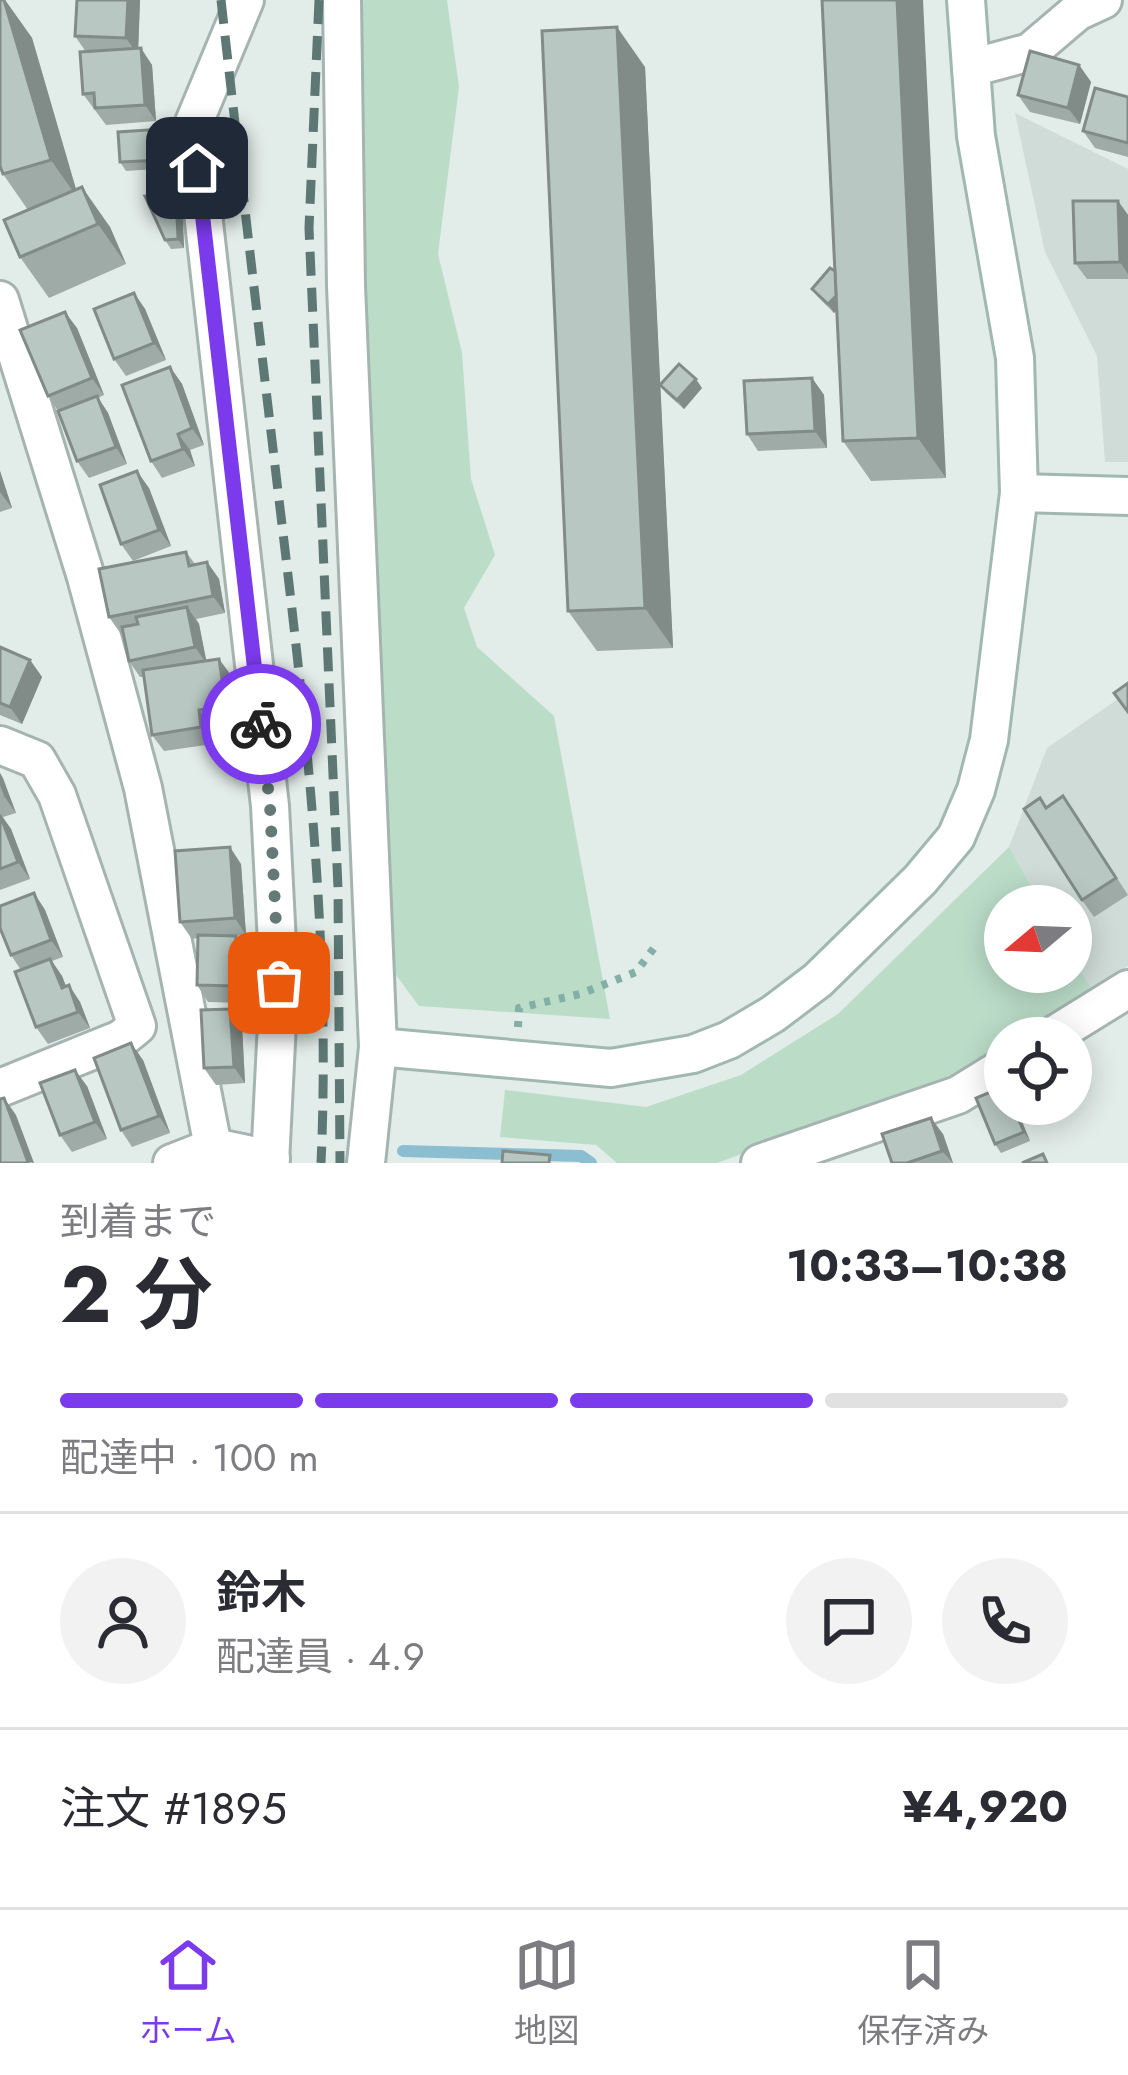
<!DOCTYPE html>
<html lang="ja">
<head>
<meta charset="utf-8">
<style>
	:root { --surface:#fff; --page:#f2f2f3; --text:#2b2b33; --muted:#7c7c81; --line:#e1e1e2; --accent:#7c3aed }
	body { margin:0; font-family:Jost,"Noto Sans JP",sans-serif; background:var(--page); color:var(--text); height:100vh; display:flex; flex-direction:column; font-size:45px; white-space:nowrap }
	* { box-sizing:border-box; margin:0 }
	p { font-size:39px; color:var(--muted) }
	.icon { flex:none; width:66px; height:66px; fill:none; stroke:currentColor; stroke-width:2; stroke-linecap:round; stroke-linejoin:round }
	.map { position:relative; height:1163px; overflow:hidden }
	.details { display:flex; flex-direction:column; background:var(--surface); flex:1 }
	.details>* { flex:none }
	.needle { width:78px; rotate:251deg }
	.tools { position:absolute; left:984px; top:885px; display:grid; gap:24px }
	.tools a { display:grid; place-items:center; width:108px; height:108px; border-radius:50%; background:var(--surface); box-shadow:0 6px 30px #0003; font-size:60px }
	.pin { position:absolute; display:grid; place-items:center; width:102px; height:102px; color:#fff; margin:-51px; border-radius:24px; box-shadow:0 6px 18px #0006 }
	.courier { position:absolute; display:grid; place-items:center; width:120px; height:120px; margin:-60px; border:9px solid #7c3aed; border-radius:50%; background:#fff; color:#222; box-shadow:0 3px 15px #0007 }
	.overview em { font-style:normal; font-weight:700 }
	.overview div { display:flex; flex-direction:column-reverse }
	.overview { display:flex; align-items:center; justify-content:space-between; height:204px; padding:0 60px }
	h1 { font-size:78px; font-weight:700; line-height:90px }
	.bar { display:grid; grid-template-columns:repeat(4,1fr); gap:18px 12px; align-content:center; height:144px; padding:0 60px }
	.bar i { height:15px; border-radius:9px; background:var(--line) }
	.bar .current { background:var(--accent) }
	.bar p { grid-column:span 4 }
	.line { display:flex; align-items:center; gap:30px; padding:0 60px; border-top:3px solid var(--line) }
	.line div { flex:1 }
	.round { display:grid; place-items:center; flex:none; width:126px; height:126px; border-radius:63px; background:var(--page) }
	.dock { display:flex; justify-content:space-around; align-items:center; height:168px; border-top:3px solid var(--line); background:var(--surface); font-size:33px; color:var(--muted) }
	.dock a { display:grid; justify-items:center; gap:6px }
	.dock .current { color:var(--accent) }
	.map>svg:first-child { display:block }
</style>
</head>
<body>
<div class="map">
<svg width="1128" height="1163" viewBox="0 0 1128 1163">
	<rect width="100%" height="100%" fill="#e2ece9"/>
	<g fill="#d0dcd8">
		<path d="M1015,113L1128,169V462H1105L1097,356L1045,252Z"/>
		<path d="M1128,692V966L1093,991L1071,954V906H1043L1009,847L1047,748Z"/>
	</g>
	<g fill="#bbddc8">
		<path d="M355,0H447L459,87L438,254L462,353L471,479L495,555L464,608L477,647L554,716L610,1019L419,1006L390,967L360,293Z"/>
		<path d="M1009,847L1043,906H1005V972H1071V954L1093,991L1031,1038H1005L1004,1059L717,1163H617L596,1145L500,1137L505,1090L646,1107L741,1075L838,1014Z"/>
	</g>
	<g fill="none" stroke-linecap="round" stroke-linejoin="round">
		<path stroke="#8bbed0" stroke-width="12" d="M403,1151L581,1156L591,1163"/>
		<g stroke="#a5b4b1" stroke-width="42">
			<g id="street">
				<path d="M245,0L193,125L270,806L279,983L270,1163"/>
				<path d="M342,0L346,286L378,1047L366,1163"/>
				<path d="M971,68L1030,52L1077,12L1103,0"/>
				<path d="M0,300L86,577L143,788L213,1147"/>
				<path d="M0,745L37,760L57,795L137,1026L121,1039L0,1088"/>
				<path d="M1049,1038L1128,989"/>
				<path d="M172,1163L213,1147L271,1159"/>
				<path d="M760,1163L958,1095L1005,1066"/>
			</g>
		</g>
		<g stroke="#a1b8b2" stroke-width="42">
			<g id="secondary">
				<path d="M1019,493L1128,496"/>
				<path d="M378,1047L611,1068L693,1054L729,1040L773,1014L818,980L920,880L956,837L976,790L989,740L1019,493L1015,358L976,136L966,0"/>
			</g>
		</g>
		<path stroke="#83afa6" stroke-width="8" stroke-dasharray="6 9" stroke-linecap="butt" d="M518,1027L519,1008L580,994L636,972L654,948"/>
		<use href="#street" stroke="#fff" stroke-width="36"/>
		<use href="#secondary" stroke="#fff" stroke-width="36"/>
		<g stroke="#5d7874" stroke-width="9" stroke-dasharray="24 12" stroke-linecap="butt">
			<path d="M221,0C240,169 260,339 280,508C306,724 331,945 321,1163"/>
			<path d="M319,0L309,228L338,888L340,1163"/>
		</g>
	</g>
	<g fill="#9eaba7">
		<path d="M5,0L32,38L76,189L110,227L126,264L49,298L20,257L28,210L3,174Z"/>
		<path d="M140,0L138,48L152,65L156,121L106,125L83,94L86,52L75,36Z"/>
		<path d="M1079,65L1091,82L1080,124L1030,112L1018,95Z"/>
		<path d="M645,67L660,385L702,388L684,409L666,393L660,385L673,648L597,651L568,611Z"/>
		<path d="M1128,97V157L1095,148L1083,131Z"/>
		<path d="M163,129L169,138L171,168L126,171L120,162Z"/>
		<path d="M176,194L182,202L184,248L171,249L165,240Z"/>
		<path d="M1118,201L1128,215V279H1087L1075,263Z"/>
		<path d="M830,268L946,478L871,481L843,441L837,311L834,313L818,297L812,289Z"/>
		<path d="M134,293L145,309L166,360L126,376L114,359Z"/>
		<path d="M77,328L104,395L98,398L108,413L127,464L89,478L77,461L58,411L48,396Z"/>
		<path d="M170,367L182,384L204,445L190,450L195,466L162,478L151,461Z"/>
		<path d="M812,378L824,395L827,448L758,451L747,434Z"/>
		<path d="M0,471L12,508L0,512Z"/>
		<path d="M149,488L171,546L133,561L121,544Z"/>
		<path d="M186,552L195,564L207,562L219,579L225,613L196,619L199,624L206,661L231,675L238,723L210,726L213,744L164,751L152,735L144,677H140L129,661L123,634H121L109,617Z"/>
		<path d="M0,647L30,660L42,677L22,724L0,715Z"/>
		<path d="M0,773L16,813L3,817L11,829L30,879L0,890Z"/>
		<path d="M1046,807L1075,813L1128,895L1094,917L1082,900Z"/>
		<path d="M241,864L246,935L231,936H236L248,953L247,1003L208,1002L197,985L198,938L192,939L180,922Z"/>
		<path d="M34,893L45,910L63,957L52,961L62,976L66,986L80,1002L90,1028L48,1044L36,1027L21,970L11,955Z"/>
		<path d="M242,1026L245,1083L216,1085L204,1068Z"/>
		<path d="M143,1060L170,1133L132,1147L121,1130Z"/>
		<path d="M87,1086L107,1139L72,1152L60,1135Z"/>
		<path d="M1005,1086L1030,1141L1001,1153L995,1144Z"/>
		<path d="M943,1134L953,1163H892Z"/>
	</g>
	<g fill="#818b88">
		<path d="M5,0L32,38L79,200L51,160Z"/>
		<path d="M128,0H140L138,55L126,38Z"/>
		<path d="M897,0H923L946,478L918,438Z"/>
		<path d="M617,27L645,67L673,648L645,608Z"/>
		<path d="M141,48L152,65L156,121L145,105Z"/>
		<path d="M1079,65L1091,82L1080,124L1068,108Z"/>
		<path d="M163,129L169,138L171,168L164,160Z"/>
		<path d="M82,187L110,227L126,264L98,224Z"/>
		<path d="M176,194L182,202L184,248L178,239Z"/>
		<path d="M1118,201L1128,215V274L1120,262Z"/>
		<path d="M848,283L854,292L834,313L828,304Z"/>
		<path d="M134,293L145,309L166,360L154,343Z"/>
		<path d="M65,312L77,328L104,395L92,378Z"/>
		<path d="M170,367L182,384L204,445L192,428Z"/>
		<path d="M812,378L824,395L827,448L815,431Z"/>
		<path d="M696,379L702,388L684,409L677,400Z"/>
		<path d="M97,396L108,413L127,464L116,447Z"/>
		<path d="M178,434L190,450L195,466L183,449Z"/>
		<path d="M0,471L12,508L0,492Z"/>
		<path d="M137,471L149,488L171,546L159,530Z"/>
		<path d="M207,562L219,579L225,613L213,596Z"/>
		<path d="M187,607L199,624L207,664L195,647Z"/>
		<path d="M219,659L231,675L238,723L226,706Z"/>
		<path d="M30,660L42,677L22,724L10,707Z"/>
		<path d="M199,710L210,726L213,744L201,727Z"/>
		<path d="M0,773L3,778L16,813L4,796L0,785Z"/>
		<path d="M0,814L11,829L30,879L18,862Z"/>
		<path d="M230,847L241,864L246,935L235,918Z"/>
		<path d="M34,893L45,910L63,957L51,940Z"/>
		<path d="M236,936L248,953L247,1003L235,986Z"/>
		<path d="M50,959L62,976L73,1005L62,988Z"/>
		<path d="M69,985L80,1002L90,1028L78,1012Z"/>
		<path d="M230,1009L242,1026L245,1083L234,1067Z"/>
		<path d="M131,1043L143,1060L170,1133L159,1116Z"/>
		<path d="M75,1070L87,1086L107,1139L95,1122Z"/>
		<path d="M4,1098L16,1115L34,1163L28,1162Z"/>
		<path d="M1012,1104H1015L1030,1141L1024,1132Z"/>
		<path d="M931,1118L943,1134L953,1163L942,1151Z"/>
	</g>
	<g fill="#b8c7c2" stroke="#818b88" stroke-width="3">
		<path d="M0,0H4L51,160L3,174L0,166Z"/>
		<path d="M77,0H128L126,38L75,36Z"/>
		<path d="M822,0H897L918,438L843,441Z"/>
		<path d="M617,27L645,608L568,611L542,31Z"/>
		<path d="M141,48L145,105L95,108L94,93L83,94L80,52Z"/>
		<path d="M1030,51L1079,65L1068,108L1018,95Z"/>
		<path d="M1095,88L1128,97V143L1083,131Z"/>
		<path d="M163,129L164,160L120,162L118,132Z"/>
		<path d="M82,187L98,224L20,257L4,220Z"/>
		<path d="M176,194L178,239L165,240L145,196Z"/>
		<path d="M1073,201H1118L1120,262L1075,263Z"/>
		<path d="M830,268L835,271L836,296L828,304L812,289Z"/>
		<path d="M134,293L154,343L114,359L94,309Z"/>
		<path d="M65,312L92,378L48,396L20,330Z"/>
		<path d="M679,364L696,379L677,400L660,385Z"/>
		<path d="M170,367L192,428L178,434L183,449L151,461L122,385Z"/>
		<path d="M812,378L815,431L747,434L744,381Z"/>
		<path d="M97,396L116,447L77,461L58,411Z"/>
		<path d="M137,471L159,530L121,544L100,485Z"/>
		<path d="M186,552L189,566L207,562L213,596L109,617L99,569Z"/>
		<path d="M187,607L195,647L129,661L122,627L138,624L136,617Z"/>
		<path d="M0,647L30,660L10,707L0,703Z"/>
		<path d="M219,659L226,706L199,710L201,727L152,735L143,670Z"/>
		<path d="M1128,683V712L1114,693Z"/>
		<path d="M1063,796L1116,878L1082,900L1024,809L1040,798L1046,808Z"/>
		<path d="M0,815L18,862L0,869Z"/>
		<path d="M230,847L235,918L180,922L175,851Z"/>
		<path d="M34,893L51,940L11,955L0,928V906Z"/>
		<path d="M198,935L236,936L235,986L197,985Z"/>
		<path d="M50,959L62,988L69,985L78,1012L36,1027L15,972Z"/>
		<path d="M230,1009L234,1067L204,1068L201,1010Z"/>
		<path d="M131,1043L159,1116L121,1130L94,1058Z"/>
		<path d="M75,1070L95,1122L60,1135L40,1083Z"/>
		<path d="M1005,1086V1104H1012L1024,1132L995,1144L976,1098Z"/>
		<path d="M4,1098L28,1162L25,1163H0V1099Z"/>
		<path d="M931,1118L942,1151L907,1163H892L882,1134Z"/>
		<path d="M503,1151L550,1155L549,1163H502Z"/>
		<path d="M1043,1154L1047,1163H1022Z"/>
	</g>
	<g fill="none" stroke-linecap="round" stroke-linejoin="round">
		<path stroke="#657a77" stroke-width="12" stroke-dasharray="0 21.6" d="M261,724L270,806L279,983"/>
		<path stroke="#7c3aed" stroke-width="15" d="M197,168L261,724"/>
	</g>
</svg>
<div class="tools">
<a><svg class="needle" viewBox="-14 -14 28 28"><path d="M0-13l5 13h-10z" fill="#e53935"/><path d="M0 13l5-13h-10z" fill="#7c7c81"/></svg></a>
<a><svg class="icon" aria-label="locate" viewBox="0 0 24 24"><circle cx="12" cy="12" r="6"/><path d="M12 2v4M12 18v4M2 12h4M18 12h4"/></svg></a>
</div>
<div class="pin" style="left:279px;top:983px;background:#ea580c"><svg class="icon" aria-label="bag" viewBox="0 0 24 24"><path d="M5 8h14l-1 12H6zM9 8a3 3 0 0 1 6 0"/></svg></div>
<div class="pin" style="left:197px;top:168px;background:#1f2937"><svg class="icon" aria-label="home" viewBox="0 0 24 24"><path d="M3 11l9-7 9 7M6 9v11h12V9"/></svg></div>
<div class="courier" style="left:261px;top:724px"><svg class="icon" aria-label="bike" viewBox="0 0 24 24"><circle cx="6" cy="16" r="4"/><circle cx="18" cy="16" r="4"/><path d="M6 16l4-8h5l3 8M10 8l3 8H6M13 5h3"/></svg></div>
</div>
<section class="details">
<div class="overview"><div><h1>2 分</h1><p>到着まで</p></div><em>10:33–10:38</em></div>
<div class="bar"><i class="current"></i><i class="current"></i><i class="current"></i><i></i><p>配達中 · 100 m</p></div>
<div class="line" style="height:216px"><a class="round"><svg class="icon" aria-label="person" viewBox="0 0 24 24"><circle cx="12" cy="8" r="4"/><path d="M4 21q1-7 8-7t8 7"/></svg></a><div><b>鈴木</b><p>配達員 · 4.9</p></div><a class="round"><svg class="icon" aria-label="chat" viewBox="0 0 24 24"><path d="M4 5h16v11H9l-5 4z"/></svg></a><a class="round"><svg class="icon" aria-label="phone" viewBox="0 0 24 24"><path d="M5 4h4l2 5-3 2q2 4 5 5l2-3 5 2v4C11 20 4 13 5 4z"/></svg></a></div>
<div class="line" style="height:156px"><div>注文 #1895</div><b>¥4,920</b></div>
</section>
<nav class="dock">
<a class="current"><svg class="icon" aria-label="home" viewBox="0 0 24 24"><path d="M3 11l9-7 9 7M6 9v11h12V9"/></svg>ホーム</a>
<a><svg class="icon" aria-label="map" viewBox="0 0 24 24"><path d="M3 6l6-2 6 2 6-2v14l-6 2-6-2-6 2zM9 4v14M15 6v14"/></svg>地図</a>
<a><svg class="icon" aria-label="saved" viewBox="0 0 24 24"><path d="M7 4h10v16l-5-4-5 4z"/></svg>保存済み</a>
</nav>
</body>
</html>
